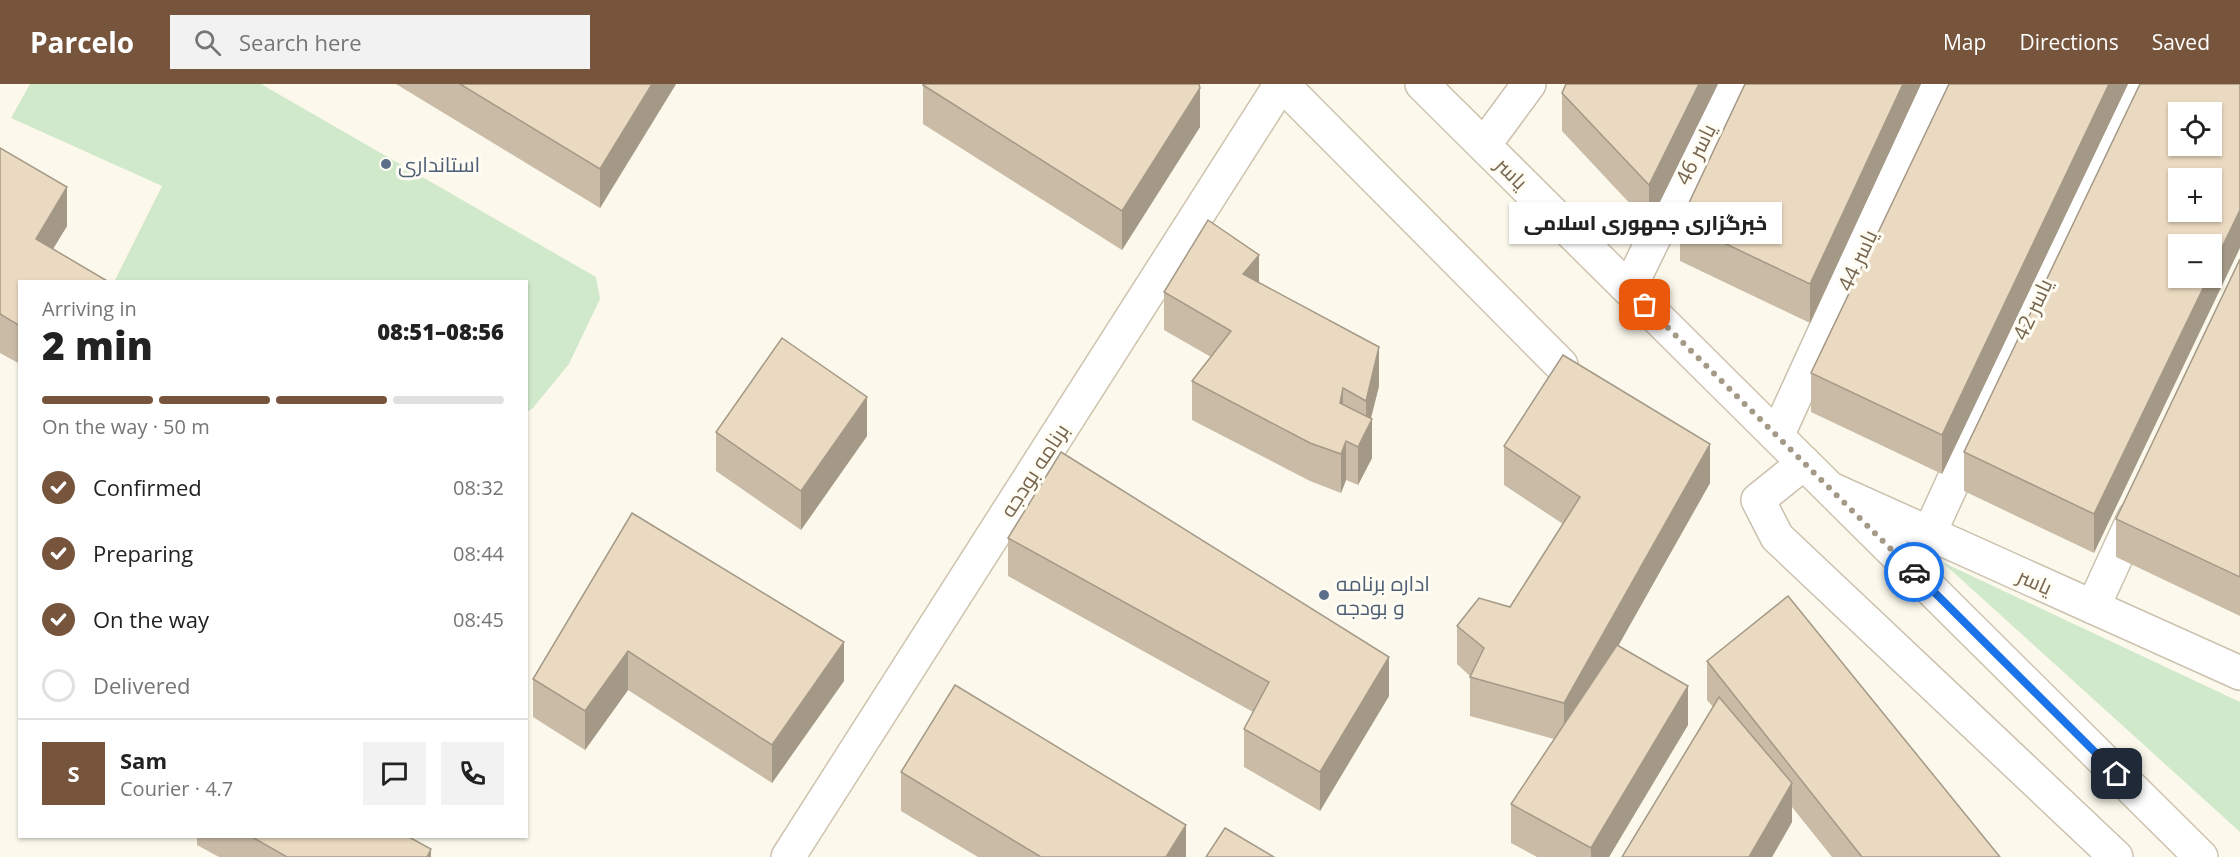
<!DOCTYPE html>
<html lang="en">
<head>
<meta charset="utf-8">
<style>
	:root { --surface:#fff; --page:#f2f2f2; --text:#222; --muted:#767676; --line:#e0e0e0; --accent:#76553c }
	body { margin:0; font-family:"Open Sans",Cairo,sans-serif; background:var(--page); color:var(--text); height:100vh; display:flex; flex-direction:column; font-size:22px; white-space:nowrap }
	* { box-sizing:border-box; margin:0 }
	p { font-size:20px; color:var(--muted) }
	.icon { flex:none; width:33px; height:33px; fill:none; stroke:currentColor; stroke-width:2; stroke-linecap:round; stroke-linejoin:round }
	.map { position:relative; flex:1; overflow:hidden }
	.sheet { position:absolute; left:18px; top:196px; width:510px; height:558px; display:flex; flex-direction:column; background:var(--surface); border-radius:0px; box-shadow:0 2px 4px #0004 }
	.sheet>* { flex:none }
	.controls { position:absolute; left:2168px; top:18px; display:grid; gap:12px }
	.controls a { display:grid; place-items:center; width:54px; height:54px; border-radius:0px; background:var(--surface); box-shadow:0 2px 4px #0004; font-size:30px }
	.pin { position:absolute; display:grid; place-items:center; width:51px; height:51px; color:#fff; margin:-26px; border-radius:12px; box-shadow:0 3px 9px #0006 }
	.courier { position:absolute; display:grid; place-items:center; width:60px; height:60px; margin:-30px; border:4px solid #1a73e8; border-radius:50%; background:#fff; color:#222; box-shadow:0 2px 8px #0007 }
	.bubble { position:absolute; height:42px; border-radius:0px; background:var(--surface); box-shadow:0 2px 4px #0004; font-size:20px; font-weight:800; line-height:42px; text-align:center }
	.summary em { font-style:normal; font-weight:800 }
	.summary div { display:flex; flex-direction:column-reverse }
	.summary { display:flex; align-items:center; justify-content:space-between; height:102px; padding:0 24px }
	h1 { font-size:39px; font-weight:800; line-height:45px }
	.bar { display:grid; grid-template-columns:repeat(4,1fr); gap:9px 6px; align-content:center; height:72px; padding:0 24px }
	.bar i { height:8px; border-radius:4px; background:var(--line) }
	.bar .current { background:var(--accent) }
	.bar p { grid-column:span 4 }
	.line { display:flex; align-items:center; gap:15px; padding:0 24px; border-top:2px solid var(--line) }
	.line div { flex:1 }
	.round { display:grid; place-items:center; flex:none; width:63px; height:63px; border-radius:0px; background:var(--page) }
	ol { padding:0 24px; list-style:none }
	li { display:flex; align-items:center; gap:18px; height:66px }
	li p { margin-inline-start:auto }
	li .icon { padding:6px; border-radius:50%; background:var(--accent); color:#fff; stroke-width:4 }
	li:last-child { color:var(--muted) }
	li i { width:33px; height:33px; border:3px solid var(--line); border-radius:50% }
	header { display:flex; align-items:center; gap:36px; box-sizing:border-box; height:84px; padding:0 30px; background:var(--accent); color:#fff }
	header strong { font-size:28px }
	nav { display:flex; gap:33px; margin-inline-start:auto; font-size:21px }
	.search { width:420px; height:54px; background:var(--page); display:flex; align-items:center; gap:15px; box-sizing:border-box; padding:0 21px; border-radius:0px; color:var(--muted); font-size:22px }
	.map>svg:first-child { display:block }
</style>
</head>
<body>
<header>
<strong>Parcelo</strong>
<div class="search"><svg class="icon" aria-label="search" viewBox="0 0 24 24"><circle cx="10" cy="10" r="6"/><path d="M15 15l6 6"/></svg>Search here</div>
<nav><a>Map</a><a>Directions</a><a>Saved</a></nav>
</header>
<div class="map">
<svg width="2240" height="773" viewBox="0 0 2240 773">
	<rect width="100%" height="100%" fill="#fcf9ec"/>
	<g fill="#d1e9cb">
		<path d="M30,0H261L596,193L600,215L569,280L533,324L527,328L526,198H114L162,102L11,34Z"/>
		<path d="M1942,478L2240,618V748Z"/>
	</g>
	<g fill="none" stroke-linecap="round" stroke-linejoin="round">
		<g stroke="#ccc1af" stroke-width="36">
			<g id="street">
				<path d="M1484,61L1529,0"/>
				<path d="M1629,205L1729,0"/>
				<path d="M1777,352L1938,0"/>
				<path d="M1804,379L1758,416L1777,453L2116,773"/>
				<path d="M1833,406L2240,589"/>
				<path d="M1929,450L2135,0"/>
				<path d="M2093,523L2134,434"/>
			</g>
		</g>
		<g stroke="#cec3ae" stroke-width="36">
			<g id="secondary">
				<path d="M1282,0L1561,281"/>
				<path d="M1422,0L2201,773"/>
				<path d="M788,773L1281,0"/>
			</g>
		</g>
		<use href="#street" stroke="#fff" stroke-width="33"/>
		<use href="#secondary" stroke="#fff" stroke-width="33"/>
	</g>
	<g fill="#c9bba6">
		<path d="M396,0H676L600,124Z"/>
		<path d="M1718,0L1649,140L1562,47V9Z"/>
		<path d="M1745,0H1921L1810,239L1680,177V138Z"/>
		<path d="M1949,0H2128L1942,390L1811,328V289Z"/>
		<path d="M2140,0L2094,469L1964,407V368Z"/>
		<path d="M923,1L1200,43L1122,166L923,40Z"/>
		<path d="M0,64L67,142L53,165L20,198V280L0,269Z"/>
		<path d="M2240,175V532L2116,473V435Z"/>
		<path d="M1259,199L1379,302L1371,335L1372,374L1358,401L1346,396L1341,409L1310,397L1192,336V297L1211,273L1164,246V208Z"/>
		<path d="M716,348L867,352L801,446L716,387Z"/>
		<path d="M1504,362L1710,399L1618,562L1688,641L1609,773H1537L1511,759V720L1554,655L1470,632V592L1457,580V542L1510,523L1563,440L1504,401Z"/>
		<path d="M632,429L844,597L772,699L628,606L585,666L533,633V595Z"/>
		<path d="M1008,454L1389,612L1320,727L1244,683V645L1253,628L1008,492Z"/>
		<path d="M1707,577L2000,773H1832L1792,723V738L1772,773H1622L1713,623L1707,616Z"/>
		<path d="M901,688L1186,773H978L901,727Z"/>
		<path d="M197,753H409L431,773H219L197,761Z"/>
	</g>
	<g fill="#a49987">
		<path d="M652,0H676L600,124V85Z"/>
		<path d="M1699,0H1718L1649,140V101Z"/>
		<path d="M1903,0H1921L1810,239V200Z"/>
		<path d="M2109,0H2128L1942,390V351Z"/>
		<path d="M1200,4V43L1122,166V127Z"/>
		<path d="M67,103V142L36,193V155Z"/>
		<path d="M2240,126V164L2094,469V430L2208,194H2211V186Z"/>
		<path d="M1259,171V210L1243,190Z"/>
		<path d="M1379,263V302L1369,341L1372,335V374L1358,401V363L1366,348V317Z"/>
		<path d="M1343,304V343L1340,319Z"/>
		<path d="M867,313V352L801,446V407Z"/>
		<path d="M1346,357V396L1341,409V370Z"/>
		<path d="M1710,360V399L1564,658V619Z"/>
		<path d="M844,558V597L772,699V661Z"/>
		<path d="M628,567V606L585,666V627Z"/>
		<path d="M1389,573V612L1320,727V688Z"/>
		<path d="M1688,602V641L1609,773H1591V764Z"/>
		<path d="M1792,699V738L1772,773H1749Z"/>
		<path d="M1186,741V773H1166Z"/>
		<path d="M431,765V773H427Z"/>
	</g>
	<g fill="#eadac1" stroke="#a49987" stroke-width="1.5" fill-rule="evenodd">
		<path d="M460,0H652L600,85Z"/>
		<path d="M923,0H1199L1200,4L1122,127L923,1Z"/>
		<path d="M1566,0H1699L1649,101L1562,9Z"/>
		<path d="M1745,0H1903L1810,200L1680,138Z"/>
		<path d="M1949,0H2109L1942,351L1811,289Z"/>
		<path d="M2140,0H2240V126L2211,186V160H2178V194H2208L2094,430L1964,368ZM2178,28H2211V62H2178ZM2178,94H2211V128H2178Z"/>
		<path d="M0,64L67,103L36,155L109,198H20V242L0,230Z"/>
		<path d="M1208,136L1259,171L1243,190L1379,263L1366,317L1343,304L1340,319L1372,335L1358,363L1346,357L1341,370L1310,359L1192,297L1231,247L1164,208Z"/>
		<path d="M2240,175V493L2116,435Z"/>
		<path d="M782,254L867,313L801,407L716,348Z"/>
		<path d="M1563,271L1710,360L1564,619L1470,593L1484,564L1457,542L1479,514L1510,523L1580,413L1504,362Z"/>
		<path d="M1061,368L1389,573L1320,688L1244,645L1269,598L1008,454Z"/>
		<path d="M632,429L844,558L772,661L628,567L585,627L533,595Z"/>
		<path d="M1788,512L2000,773H1862L1707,577Z"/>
		<path d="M1617,561L1688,602L1591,764L1511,720Z"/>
		<path d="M955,601L1186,741L1166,773H1041L901,688Z"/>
		<path d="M1719,613L1792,699L1749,773H1622Z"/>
		<path d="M1225,744L1274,773H1206Z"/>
		<path d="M252,753H409L431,765L427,773H287Z"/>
	</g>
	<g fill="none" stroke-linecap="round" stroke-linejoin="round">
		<path stroke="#a59987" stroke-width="6" stroke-dasharray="0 10.8" d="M1645,221L1914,488"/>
		<path stroke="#1a73e8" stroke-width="8" d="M1914,488L2117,690"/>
	</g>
	<g fill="#5c6f8a" stroke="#fefcf3" stroke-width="2">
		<circle cx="386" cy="80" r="6"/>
		<circle cx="1324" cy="511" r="6"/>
	</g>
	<g text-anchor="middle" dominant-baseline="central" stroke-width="6" stroke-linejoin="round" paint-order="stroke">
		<g font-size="21" fill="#766650" stroke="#fefcf3">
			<text transform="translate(1695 70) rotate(-64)">یاسر 46</text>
			<text transform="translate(1512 89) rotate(45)">یاسر</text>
			<text transform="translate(1857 176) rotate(-65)">یاسر 44</text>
			<text transform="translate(2032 225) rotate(-65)">یاسر 42</text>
			<text transform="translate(1034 386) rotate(-57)">برنامه بودجه</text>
			<text transform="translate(2035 497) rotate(24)">یاسر</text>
		</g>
		<g font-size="21" fill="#4e5e75" stroke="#fefcf3" text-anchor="start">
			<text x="398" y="80">استانداری</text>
			<text x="1336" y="499">اداره برنامه<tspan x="1336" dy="24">و بودجه</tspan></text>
		</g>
	</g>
</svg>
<div class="controls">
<a><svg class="icon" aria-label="locate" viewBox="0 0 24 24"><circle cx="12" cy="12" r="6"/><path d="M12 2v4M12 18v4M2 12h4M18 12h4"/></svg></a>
<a>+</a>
<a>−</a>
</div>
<div class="pin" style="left:1645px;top:221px;background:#ea580c"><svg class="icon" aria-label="bag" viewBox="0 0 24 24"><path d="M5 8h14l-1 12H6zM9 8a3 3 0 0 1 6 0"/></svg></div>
<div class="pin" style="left:2117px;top:690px;background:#1f2937"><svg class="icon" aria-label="home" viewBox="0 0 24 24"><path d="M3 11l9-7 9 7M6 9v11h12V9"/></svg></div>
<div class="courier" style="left:1914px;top:488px"><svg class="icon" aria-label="car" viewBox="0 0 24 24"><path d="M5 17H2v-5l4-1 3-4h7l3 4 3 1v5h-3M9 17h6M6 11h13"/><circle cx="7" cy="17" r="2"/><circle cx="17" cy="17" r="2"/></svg></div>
<div class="bubble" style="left:1509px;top:118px;width:273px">خبرگزاری جمهوری اسلامی</div>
<section class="sheet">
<div class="summary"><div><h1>2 min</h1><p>Arriving in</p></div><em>08:51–08:56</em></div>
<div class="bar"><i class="current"></i><i class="current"></i><i class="current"></i><i></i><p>On the way · 50 m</p></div>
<ol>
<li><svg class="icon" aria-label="check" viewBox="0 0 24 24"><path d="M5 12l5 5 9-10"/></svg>Confirmed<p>08:32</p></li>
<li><svg class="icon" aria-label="check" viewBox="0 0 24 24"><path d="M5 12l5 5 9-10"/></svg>Preparing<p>08:44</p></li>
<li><svg class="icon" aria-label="check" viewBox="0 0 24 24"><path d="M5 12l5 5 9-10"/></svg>On the way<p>08:45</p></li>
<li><i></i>Delivered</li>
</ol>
<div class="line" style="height:108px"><b class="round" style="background:var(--accent);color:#fff">S</b><div><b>Sam</b><p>Courier · 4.7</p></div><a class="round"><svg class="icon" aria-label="chat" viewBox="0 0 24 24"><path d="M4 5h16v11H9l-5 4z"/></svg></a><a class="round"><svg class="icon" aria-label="phone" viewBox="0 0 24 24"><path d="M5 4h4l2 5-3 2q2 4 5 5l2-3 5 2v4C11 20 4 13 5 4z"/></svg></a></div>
</section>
</div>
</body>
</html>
